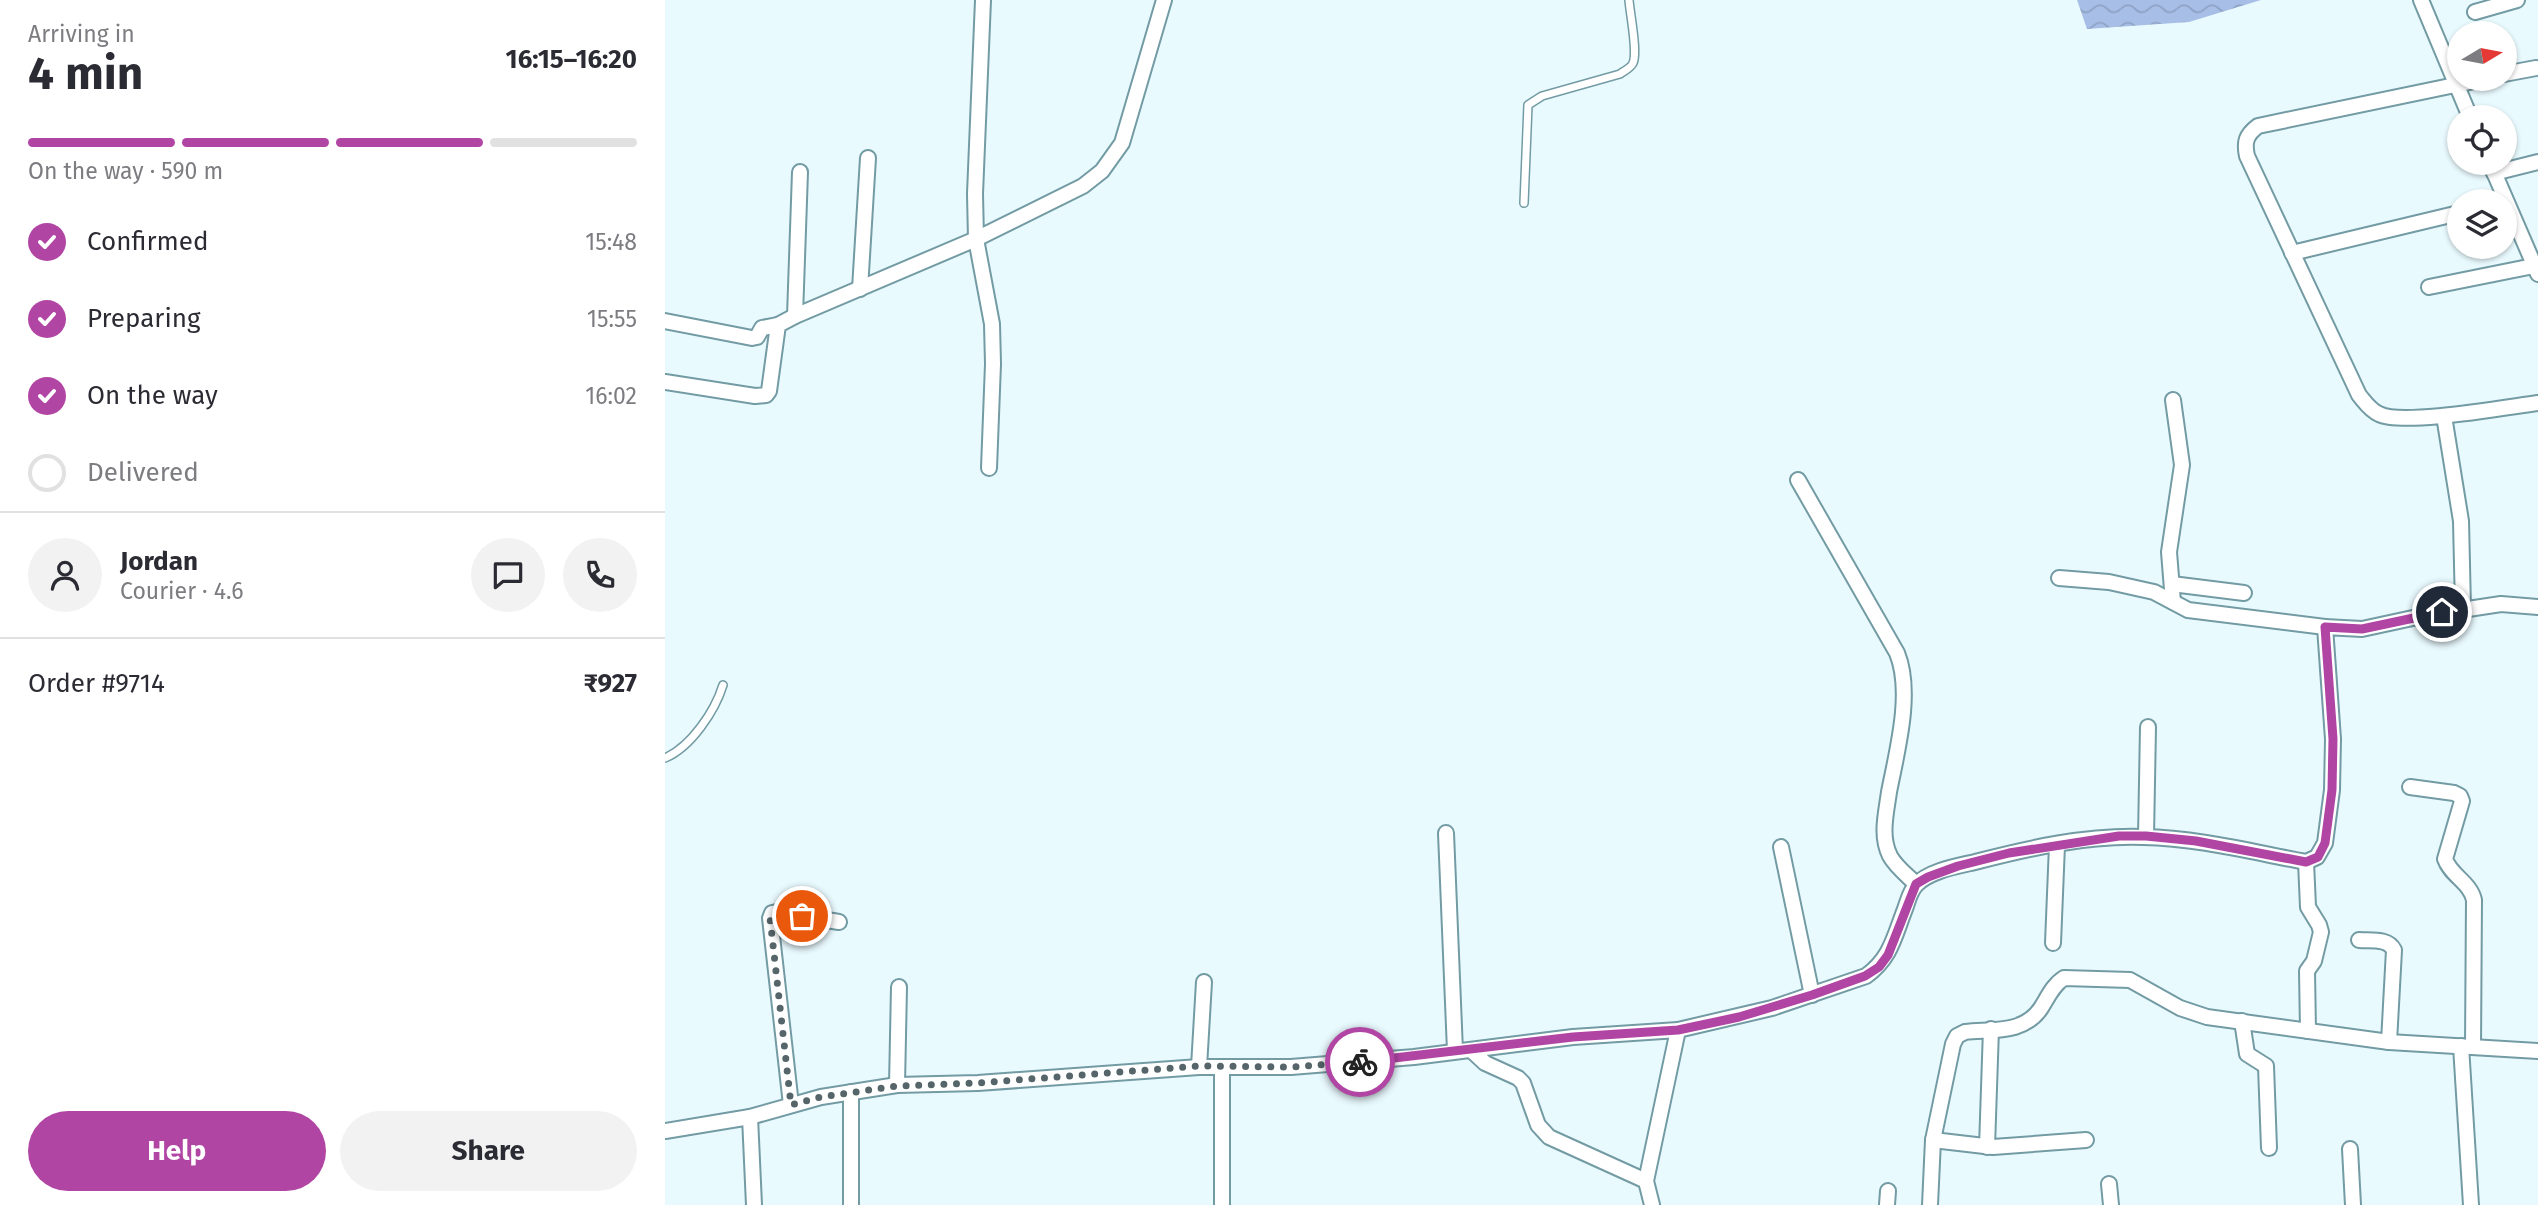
<!DOCTYPE html>
<html lang="en">
<head>
<meta charset="utf-8">
<style>
	:root { --surface:#fff; --page:#f2f2f3; --text:#2b2b33; --muted:#7c7c81; --line:#e1e1e2; --accent:#b145a4 }
	body { margin:0; font-family:"Fira Sans",sans-serif; background:var(--page); color:var(--text); height:100vh; display:flex; flex-direction:column; font-size:26px; white-space:nowrap }
	* { box-sizing:border-box; margin:0 }
	p { font-size:23px; color:var(--muted) }
	.icon { flex:none; width:38px; height:38px; fill:none; stroke:currentColor; stroke-width:2; stroke-linecap:round; stroke-linejoin:round }
	.map { position:relative; flex:1; overflow:hidden }
	.sheet { display:flex; flex-direction:column; background:var(--surface); width:665px }
	.sheet>* { flex:none }
	.needle { width:46px; rotate:80deg }
	.tools { position:absolute; left:1782px; top:21px; display:grid; gap:14px }
	.tools a { display:grid; place-items:center; width:70px; height:70px; border-radius:50%; background:var(--surface); box-shadow:0 2px 5px #0004; font-size:35px }
	.pin { position:absolute; display:grid; place-items:center; width:60px; height:60px; color:#fff; margin:-30px; border:4px solid #fff; border-radius:50%; box-shadow:0 2px 7px #0007 }
	.courier { position:absolute; display:grid; place-items:center; width:70px; height:70px; margin:-35px; border:5px solid #b145a4; border-radius:50%; background:#fff; color:#222; box-shadow:0 2px 9px #0007 }
	.head em { font-style:normal; font-weight:700 }
	.head div { display:flex; flex-direction:column-reverse }
	.head { display:flex; align-items:center; justify-content:space-between; height:119px; padding:0 28px }
	h1 { font-size:46px; font-weight:700; line-height:52px }
	.bar { display:grid; grid-template-columns:repeat(4,1fr); gap:10px 7px; align-content:center; height:84px; padding:0 28px }
	.bar i { height:9px; border-radius:5px; background:var(--line) }
	.bar .selected { background:var(--accent) }
	.bar p { grid-column:span 4 }
	.line { display:flex; align-items:center; gap:18px; padding:0 28px; border-top:2px solid var(--line) }
	.line div { flex:1 }
	.round { display:grid; place-items:center; flex:none; width:74px; height:74px; border-radius:37px; background:var(--page) }
	ol { padding:0 28px; list-style:none }
	li { display:flex; align-items:center; gap:21px; height:77px }
	li p { margin-inline-start:auto }
	li .icon { padding:7px; border-radius:50%; background:var(--accent); color:#fff; stroke-width:4 }
	li:last-child { color:var(--muted) }
	li i { width:38px; height:38px; border:4px solid var(--line); border-radius:50% }
	.cta { display:flex; gap:14px; margin-top:auto; padding:14px 28px }
	.cta a { flex:1; height:80px; border-radius:42px; background:var(--accent); color:#fff; font-size:28px; font-weight:700; line-height:80px; text-align:center }
	.cta a+a { background:var(--page); color:var(--text) }
	main { display:flex; flex:1; min-height:0 }
	.map>svg:first-child { display:block }
</style>
</head>
<body>
<main>
<section class="sheet">
<div class="head"><div><h1>4 min</h1><p>Arriving in</p></div><em>16:15–16:20</em></div>
<div class="bar"><i class="selected"></i><i class="selected"></i><i class="selected"></i><i></i><p>On the way · 590 m</p></div>
<ol>
<li><svg class="icon" aria-label="check" viewBox="0 0 24 24"><path d="M5 12l5 5 9-10"/></svg>Confirmed<p>15:48</p></li>
<li><svg class="icon" aria-label="check" viewBox="0 0 24 24"><path d="M5 12l5 5 9-10"/></svg>Preparing<p>15:55</p></li>
<li><svg class="icon" aria-label="check" viewBox="0 0 24 24"><path d="M5 12l5 5 9-10"/></svg>On the way<p>16:02</p></li>
<li><i></i>Delivered</li>
</ol>
<div class="line" style="height:126px"><a class="round"><svg class="icon" aria-label="person" viewBox="0 0 24 24"><circle cx="12" cy="8" r="4"/><path d="M4 21q1-7 8-7t8 7"/></svg></a><div><b>Jordan</b><p>Courier · 4.6</p></div><a class="round"><svg class="icon" aria-label="chat" viewBox="0 0 24 24"><path d="M4 5h16v11H9l-5 4z"/></svg></a><a class="round"><svg class="icon" aria-label="phone" viewBox="0 0 24 24"><path d="M5 4h4l2 5-3 2q2 4 5 5l2-3 5 2v4C11 20 4 13 5 4z"/></svg></a></div>
<div class="line" style="height:91px"><div>Order #9714</div><b>₹927</b></div>
<div class="cta"><a>Help</a><a>Share</a></div>
</section>
<div class="map">
<svg width="1873" height="1205" viewBox="0 0 1873 1205">
	<defs>
		<pattern id="water-waves" width="16" height="10" patternUnits="userSpaceOnUse" patternTransform="scale(1.75)"><rect width="16" height="10" fill="#a7bee6"/><path d="M0 5q4-4 8 0t8 0" fill="none" stroke="#8ea2c5"/></pattern>
	</defs>
	<rect width="100%" height="100%" fill="#e9fafe"/>
	<path fill="url(#water-waves)" d="M1412,0H1596L1524,22L1422,29Z"/>
	<g fill="none" stroke-linecap="round" stroke-linejoin="round">
		<g stroke="#739ba4" stroke-width="10">
			<g id="lane">
				<path d="M859,203L863,105L877,96L955,74C959,71 966,68 968,63C973,52 965,14 964,0"/>
				<path d="M0,758C26,747 50,711 58,685"/>
			</g>
		</g>
		<g stroke="#739ba4" stroke-width="18">
			<g id="street">
				<path d="M318,0L310,194L311,239L327,324L328,364L324,468"/>
				<path d="M1756,0L1805,117"/>
				<path d="M1810,12L1852,0"/>
				<path d="M1839,74L1871,68"/>
				<path d="M1819,79L1593,126C1581,135 1579,142 1582,156L1694,395C1700,402 1705,410 1714,414C1737,426 1842,407 1873,403"/>
				<path d="M1825,163L1873,274"/>
				<path d="M1829,173L1873,162"/>
				<path d="M1627,253L1794,213"/>
				<path d="M1764,287L1873,265"/>
				<path d="M195,289L203,158"/>
				<path d="M130,316L135,172"/>
				<path d="M0,321L87,338L92,337L97,328L113,325"/>
				<path d="M0,382L90,396L101,395L104,391L113,325L130,316L311,239L418,186L437,171L457,143L499,0"/>
				<path d="M1508,400L1517,465L1504,552L1508,602"/>
				<path d="M1779,416L1796,521L1798,608"/>
				<path d="M1133,480L1232,653C1248,692 1232,751 1224,792C1221,814 1215,836 1225,856C1231,867 1243,876 1251,884"/>
				<path d="M1394,578L1444,582L1489,592L1523,610L1660,627"/>
				<path d="M1507,584L1579,593"/>
				<path d="M1745,787L1789,793L1795,796L1797,801L1780,859C1786,876 1805,882 1809,900L1808,1047"/>
				<path d="M781,833L790,1051"/>
				<path d="M1481,837L1483,727"/>
				<path d="M1116,847L1147,995"/>
				<path d="M1641,862L1643,907L1654,925L1656,932L1649,961L1642,971L1643,1031"/>
				<path d="M1694,940C1707,941 1723,938 1729,950L1724,1042"/>
				<path d="M1388,943L1392,845"/>
				<path d="M1577,1021L1582,1054L1601,1066L1604,1148"/>
				<path d="M1796,1046L1806,1205"/>
				<path d="M806,1050L820,1063L853,1078L858,1083L873,1125L884,1137L981,1181"/>
				<path d="M534,1067L539,982"/>
				<path d="M557,1067V1205"/>
				<path d="M232,1085L234,987"/>
				<path d="M186,1092V1205"/>
				<path d="M126,1105L105,918L107,913L112,912L174,922"/>
				<path d="M85,1117L89,1205"/>
				<path d="M0,1131L85,1117L156,1097L232,1085L313,1083L534,1067H626L749,1057L908,1037L1013,1030L1107,1008L1201,976C1226,958 1229,937 1240,909C1243,901 1245,891 1251,885C1263,871 1293,866 1310,862C1364,848 1422,835 1478,837C1533,838 1587,852 1641,862L1652,857L1660,843L1667,790L1668,739L1660,627L1697,629L1757,616L1836,604L1873,607"/>
				<path d="M1268,1140L1328,1147L1421,1140"/>
				<path d="M1322,1147L1326,1029"/>
				<path d="M1685,1149L1688,1205"/>
				<path d="M1444,1184L1446,1205"/>
				<path d="M987,1205L981,1181L1013,1030"/>
				<path d="M1222,1205L1223,1191"/>
				<path d="M1265,1205L1268,1140L1288,1044L1292,1036L1300,1032C1328,1029 1359,1034 1376,1008C1383,997 1388,985 1399,978L1465,980L1515,1008L1542,1017L1724,1042L1873,1051"/>
			</g>
		</g>
		<use href="#lane" stroke="#fff" stroke-width="7"/>
		<use href="#street" stroke="#fff" stroke-width="14"/>
	</g>
	<g fill="none" stroke-linecap="round" stroke-linejoin="round">
		<path stroke="#556569" stroke-width="7" stroke-dasharray="0 12.6" d="M137,916L118,912L107,914L105,918L126,1105L156,1097L232,1086L313,1083L534,1066L626,1067L695,1062"/>
		<path stroke="#b145a4" stroke-width="9" d="M695,1062L908,1037L1013,1030L1074,1017L1147,995L1200,976L1214,967L1223,955L1251,884L1263,877L1293,866L1344,853L1454,836H1481L1531,841L1641,862L1653,857L1660,843L1667,790L1668,739L1660,627L1697,629L1777,612"/>
	</g>
</svg>
<div class="tools">
<a><svg class="needle" viewBox="-14 -14 28 28"><path d="M0-13l5 13h-10z" fill="#e53935"/><path d="M0 13l5-13h-10z" fill="#7c7c81"/></svg></a>
<a><svg class="icon" aria-label="locate" viewBox="0 0 24 24"><circle cx="12" cy="12" r="6"/><path d="M12 2v4M12 18v4M2 12h4M18 12h4"/></svg></a>
<a><svg class="icon" aria-label="layers" viewBox="0 0 24 24"><path d="M12 4l9 5-9 5-9-5zM3 14l9 5 9-5"/></svg></a>
</div>
<div class="pin" style="left:137px;top:916px;background:#ea580c"><svg class="icon" aria-label="bag" viewBox="0 0 24 24"><path d="M5 8h14l-1 12H6zM9 8a3 3 0 0 1 6 0"/></svg></div>
<div class="pin" style="left:1777px;top:612px;background:#1f2937"><svg class="icon" aria-label="home" viewBox="0 0 24 24"><path d="M3 11l9-7 9 7M6 9v11h12V9"/></svg></div>
<div class="courier" style="left:695px;top:1062px"><svg class="icon" aria-label="bike" viewBox="0 0 24 24"><circle cx="6" cy="16" r="4"/><circle cx="18" cy="16" r="4"/><path d="M6 16l4-8h5l3 8M10 8l3 8H6M13 5h3"/></svg></div>
</div>
</main>
</body>
</html>
